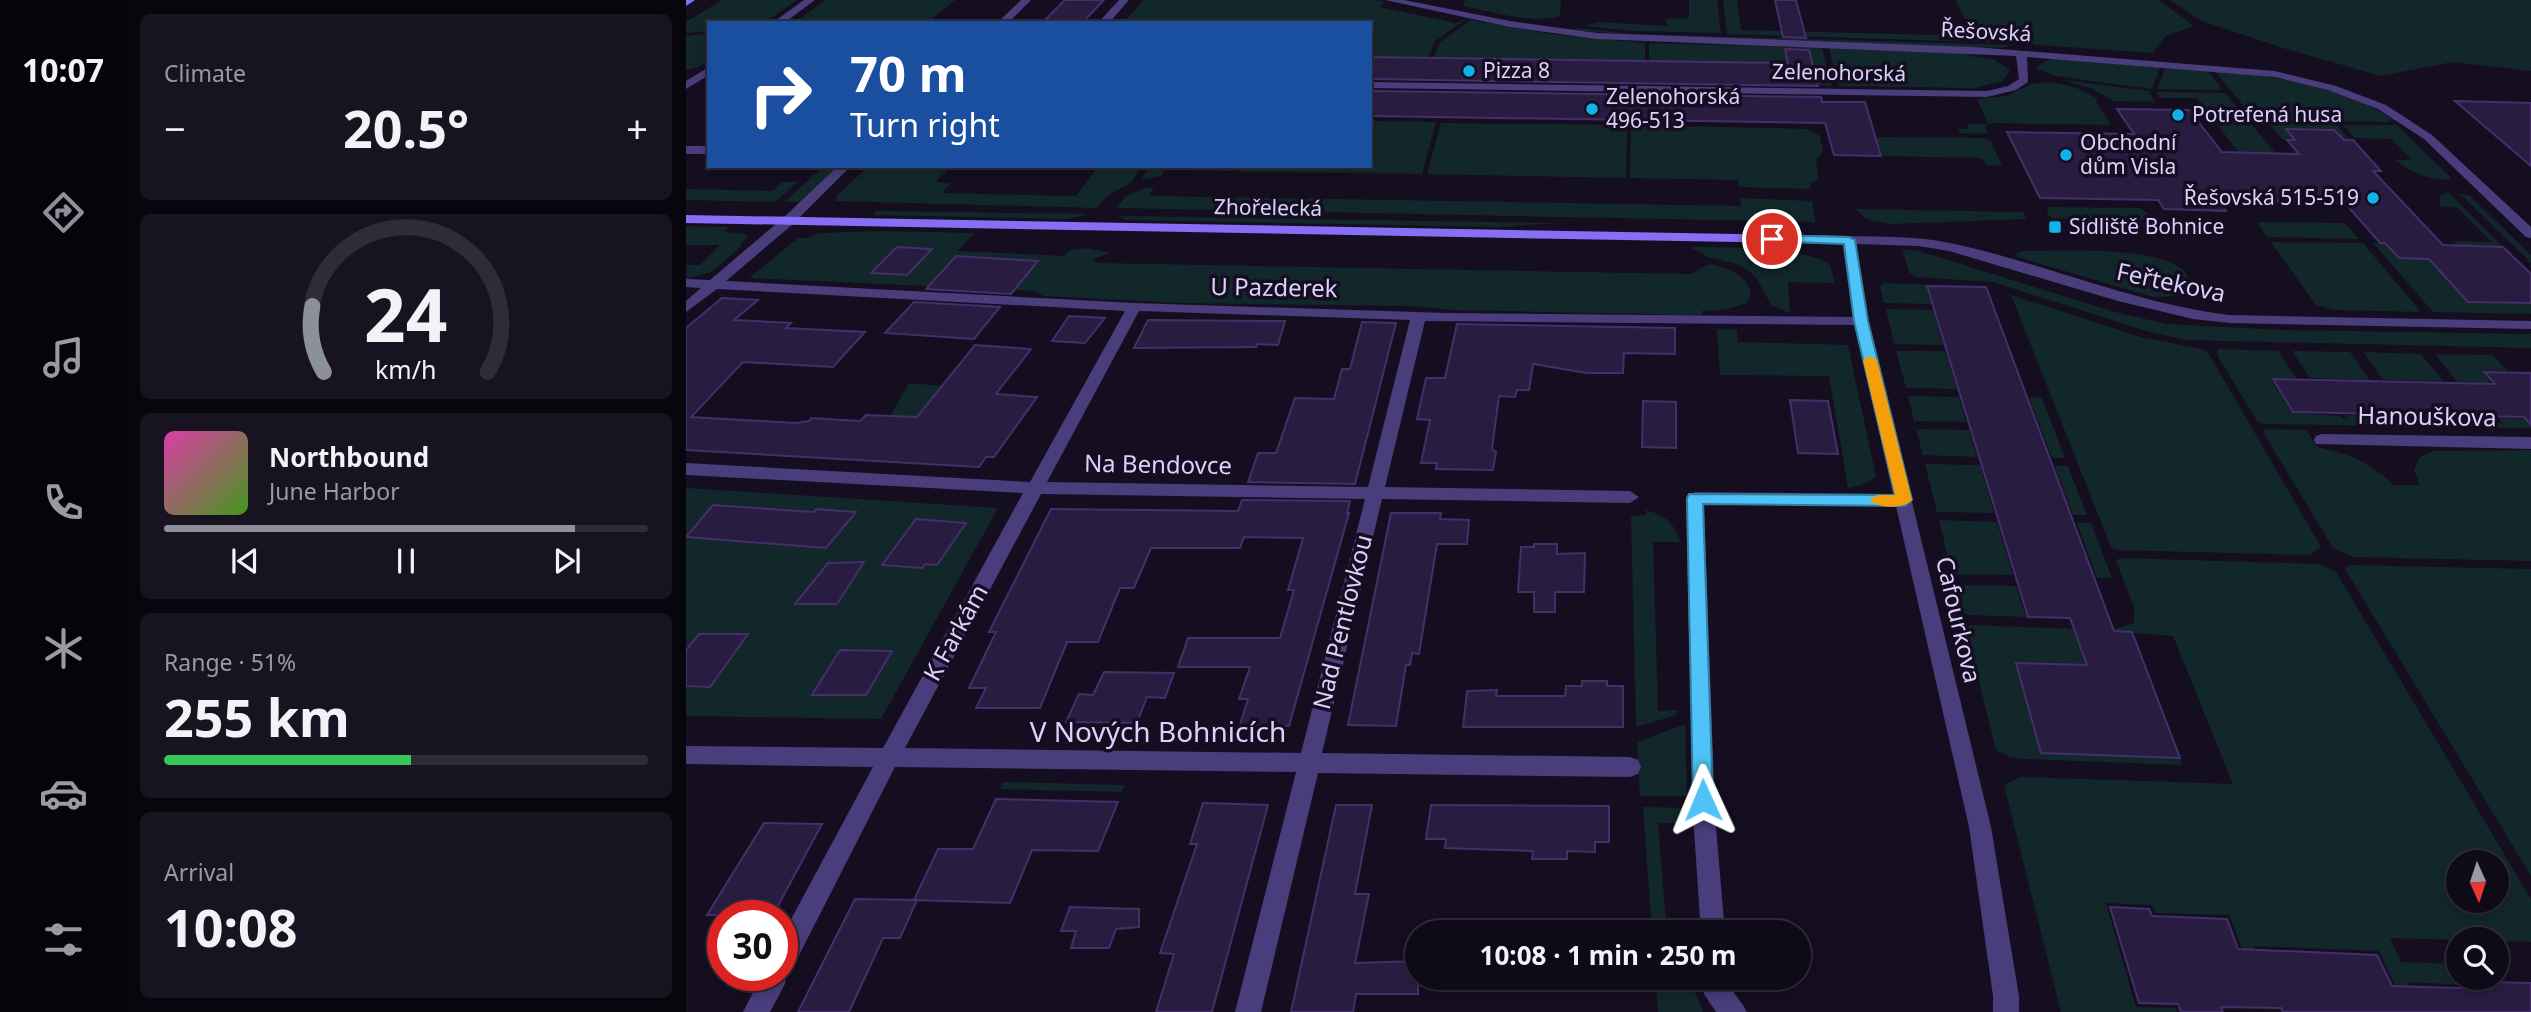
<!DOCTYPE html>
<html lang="en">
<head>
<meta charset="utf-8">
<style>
  :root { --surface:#0f0a18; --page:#181321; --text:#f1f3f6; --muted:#9b9aa2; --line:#2f2b37; --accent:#8c9099 }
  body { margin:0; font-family:"Noto Sans",sans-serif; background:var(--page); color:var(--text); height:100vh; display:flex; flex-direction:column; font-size:26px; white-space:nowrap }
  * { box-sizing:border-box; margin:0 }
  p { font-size:23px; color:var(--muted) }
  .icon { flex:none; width:38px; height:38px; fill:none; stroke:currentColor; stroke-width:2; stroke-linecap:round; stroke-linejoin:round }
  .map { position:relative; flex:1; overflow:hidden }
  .sheet { display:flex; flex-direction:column; gap:14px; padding:14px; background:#08060d; width:560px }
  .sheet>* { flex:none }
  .top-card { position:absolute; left:21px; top:21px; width:665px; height:147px; border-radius:0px; box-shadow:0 4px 10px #0003,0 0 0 2px var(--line); background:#1a4fa0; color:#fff; overflow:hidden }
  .needle { width:46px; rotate:177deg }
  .controls { position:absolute; left:1760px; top:850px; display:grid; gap:14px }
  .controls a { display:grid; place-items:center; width:63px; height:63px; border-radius:50%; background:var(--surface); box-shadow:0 4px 10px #0003,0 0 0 2px var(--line); font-size:35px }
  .speed { position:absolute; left:21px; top:900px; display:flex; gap:14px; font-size:35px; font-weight:700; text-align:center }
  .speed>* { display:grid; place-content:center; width:91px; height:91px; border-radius:50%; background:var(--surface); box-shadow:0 4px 10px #0003,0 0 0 2px var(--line); line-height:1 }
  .speed .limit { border:10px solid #d22; background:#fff; color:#111 }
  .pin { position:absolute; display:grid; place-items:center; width:60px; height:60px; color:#fff; margin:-30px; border:4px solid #fff; border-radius:50%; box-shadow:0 2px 7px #0007 }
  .me { position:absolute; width:77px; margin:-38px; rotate:359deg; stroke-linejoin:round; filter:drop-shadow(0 0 5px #0008) }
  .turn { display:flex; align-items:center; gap:24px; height:147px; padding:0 28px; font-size:32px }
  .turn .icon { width:91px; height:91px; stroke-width:2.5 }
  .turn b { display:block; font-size:49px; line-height:60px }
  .big { font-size:52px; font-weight:700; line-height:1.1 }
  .sheet .tile { flex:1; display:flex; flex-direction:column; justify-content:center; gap:10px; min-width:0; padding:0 24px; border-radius:10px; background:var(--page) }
  .sheet .dial { align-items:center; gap:0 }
  .dial svg { height:182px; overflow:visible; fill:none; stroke:var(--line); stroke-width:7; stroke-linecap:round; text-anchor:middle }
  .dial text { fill:var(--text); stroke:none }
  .song { display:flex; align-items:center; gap:21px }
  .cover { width:84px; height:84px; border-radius:10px; background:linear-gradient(135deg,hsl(320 70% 55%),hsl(100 70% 35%)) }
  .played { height:7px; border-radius:4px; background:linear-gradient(90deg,var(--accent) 85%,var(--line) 85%) }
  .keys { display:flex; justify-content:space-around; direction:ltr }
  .heat { display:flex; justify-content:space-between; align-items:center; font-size:38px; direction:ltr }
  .charge { height:10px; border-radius:5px; background:linear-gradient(90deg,#34c759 51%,var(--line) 0) }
  .trip { position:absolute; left:719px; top:920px; width:406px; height:70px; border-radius:35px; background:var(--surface); box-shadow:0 4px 10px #0003,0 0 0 2px var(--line); font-weight:700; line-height:70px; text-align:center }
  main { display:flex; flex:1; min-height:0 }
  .dock { display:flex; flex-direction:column; width:126px; justify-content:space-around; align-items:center; background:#06040a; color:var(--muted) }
  .dock .icon { width:49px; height:49px }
  .dock .active { color:var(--accent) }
  .dock b { font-size:32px; color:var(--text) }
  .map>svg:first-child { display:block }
  .green { fill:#122729; fill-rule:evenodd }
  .building { fill:#281c40; stroke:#442f6a; stroke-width:2 }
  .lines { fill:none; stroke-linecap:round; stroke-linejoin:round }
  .street { fill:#493d7c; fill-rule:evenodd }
  .secondary { fill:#866ef5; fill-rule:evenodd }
  .route { fill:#4fc3f7; stroke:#337fa1; stroke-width:2 }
  .slow { fill:#f59e0b }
  .poi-dot { fill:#10b2e9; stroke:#140e20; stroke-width:2.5 }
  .labels { text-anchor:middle; stroke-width:7; stroke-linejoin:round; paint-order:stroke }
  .far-street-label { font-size:21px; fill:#dcd0fc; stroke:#140e20 }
  .far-poi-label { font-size:21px; fill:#dcd0fc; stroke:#140e20; text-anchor:start }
  .street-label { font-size:24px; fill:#dcd0fc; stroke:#140e20 }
  .near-street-label { font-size:28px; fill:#dcd0fc; stroke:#140e20 }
</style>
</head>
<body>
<main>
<nav class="dock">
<b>10:07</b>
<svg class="icon active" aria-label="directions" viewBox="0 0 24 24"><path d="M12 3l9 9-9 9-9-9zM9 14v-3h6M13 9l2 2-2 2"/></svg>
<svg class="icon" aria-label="music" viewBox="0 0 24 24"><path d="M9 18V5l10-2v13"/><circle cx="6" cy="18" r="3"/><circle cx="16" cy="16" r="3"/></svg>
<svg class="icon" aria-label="phone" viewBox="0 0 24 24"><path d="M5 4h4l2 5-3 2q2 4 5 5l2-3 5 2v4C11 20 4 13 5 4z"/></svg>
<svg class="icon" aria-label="climate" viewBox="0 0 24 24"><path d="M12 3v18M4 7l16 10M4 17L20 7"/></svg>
<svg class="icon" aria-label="car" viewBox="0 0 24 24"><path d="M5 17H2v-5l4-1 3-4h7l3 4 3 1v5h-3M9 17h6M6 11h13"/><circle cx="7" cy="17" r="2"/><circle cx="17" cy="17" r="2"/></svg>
<svg class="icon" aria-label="filters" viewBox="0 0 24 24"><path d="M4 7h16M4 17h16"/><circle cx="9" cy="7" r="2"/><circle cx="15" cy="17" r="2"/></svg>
</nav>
<section class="sheet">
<div class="tile"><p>Climate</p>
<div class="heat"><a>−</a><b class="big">20.5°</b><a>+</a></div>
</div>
<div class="tile dial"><svg viewBox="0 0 100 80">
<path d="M14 69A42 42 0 1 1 86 69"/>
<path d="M14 69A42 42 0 0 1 9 40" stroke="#8c9099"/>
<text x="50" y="56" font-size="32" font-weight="700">24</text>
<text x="50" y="72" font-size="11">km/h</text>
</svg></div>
<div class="tile">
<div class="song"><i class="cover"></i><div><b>Northbound</b><p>June Harbor</p></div></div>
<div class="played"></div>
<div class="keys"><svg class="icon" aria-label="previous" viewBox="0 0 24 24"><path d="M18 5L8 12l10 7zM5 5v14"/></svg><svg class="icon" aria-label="pause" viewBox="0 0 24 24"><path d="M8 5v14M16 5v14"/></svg><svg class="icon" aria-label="next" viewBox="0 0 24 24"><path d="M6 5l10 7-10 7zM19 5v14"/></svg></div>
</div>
<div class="tile"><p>Range · 51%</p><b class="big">255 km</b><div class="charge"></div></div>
<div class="tile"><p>Arrival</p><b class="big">10:08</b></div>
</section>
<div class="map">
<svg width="1845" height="1012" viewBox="0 0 1845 1012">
  <rect width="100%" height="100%" fill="#140e20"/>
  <!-- green -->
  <path class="green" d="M36,0H111L78,23H23V31L0,33V22Z
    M140,0H269L246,19L238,21L113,19Z
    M458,0H688L699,2L693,7L770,23L780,19L749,41L733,79L736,57H684V23H437Z
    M779,0H875L874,16C843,24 808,12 777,6Z
    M1003,0H1031L1035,33L950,31L898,26L913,22L981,26L980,19L1003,18Z
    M1037,0H1051L1055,30L1287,36L1284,29C1300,30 1315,32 1326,43L1041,34Z
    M1270,0H1473L1508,26L1480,36L1466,53L1340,44L1316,31L1282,26Z
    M1484,0H1845V71L1767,62L1695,76L1597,48L1515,21Z
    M785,20L864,34L959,43V63L929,77L930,60L769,58L764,75L738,80L754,42Z
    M890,28L947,34L1326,45L1314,48L975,37L887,30Z
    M23,33V60L13,67L0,70V36Z
    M963,43L1136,48L1146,86L1123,85L1126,63L963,61Z
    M1143,48L1282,53L1283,56L1307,59L1323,69V73L1315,82L1287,88L1153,86Z
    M1376,58L1475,65L1466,89L1370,76L1349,68L1362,60Z
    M1480,66L1520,69L1537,90L1471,89Z
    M1527,69C1590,77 1653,85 1708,120H1704L1705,122L1569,120Z
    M1377,80L1463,91L1469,102L1427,101L1407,89Z
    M1361,82C1380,84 1397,88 1412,100L1410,102L1425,125L1306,123L1299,126L1302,133L1298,134L1274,133L1272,129H1283L1281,124H1302L1291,99L1320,96L1346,84Z
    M1471,92L1539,93L1631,202H1613L1573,153H1553L1511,98H1473Z
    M684,121L750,122L736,174L554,172L557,166H684Z
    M755,123L941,125L940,178L741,174Z
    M1582,123L1650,124L1664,140H1658L1648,130L1601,129L1609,140L1596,139Z
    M945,125L1122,129L1134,136L1137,152L1130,160L1132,179L1124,184V189L1053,187L1052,180L944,178Z
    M1657,125H1711L1766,179C1746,182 1724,172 1709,160H1726L1705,139L1669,138Z
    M1189,137L1300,138L1305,141L1316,166L1300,165L1296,158L1195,156Z
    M138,166H151L150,169L114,202H98Z
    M182,166H265L250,182L265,183L256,193L390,196L412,166H456L446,182L421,196L411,208L149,201L151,196Z
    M464,166H552L549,171L479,170L475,176L455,180Z
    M97,182H112L89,202L0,200V189L87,191Z
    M460,188H468L463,196L1055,206L1054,198L1126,201L1129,222L430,208L440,196Z
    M1762,192L1817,247L1779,246L1782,302L1845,303V314L1747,312L1687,243H1699L1713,258L1769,259L1772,246L1767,241L1806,242L1772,208L1754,206V196Z
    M1773,193L1784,196L1845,255V263Z
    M1361,207L1455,208L1465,217L1463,220L1367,218L1362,215Z
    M1170,209L1337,212L1340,219L1206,224L1180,219Z
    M190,211L403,214L382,219L187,215Z
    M432,216L874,223L811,227L440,220Z
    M1571,222L1659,223L1673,239L1581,237Z
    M0,226L43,227L38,232L60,234L62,237L54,244L56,246L25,272L0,279V265H14L34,245H0Z
    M194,231L288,233L272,251L378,256L383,251L400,248L424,253L407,259L411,263L1005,274L1022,264C1040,267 1061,274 1065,294L1061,303L1038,310L1016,311L1015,315L767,310L728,306L495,303L358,296L346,291L63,278L112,238H121L133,233Z
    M1585,242L1677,243L1735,312L1649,310L1630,305Z
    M1004,247C1033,247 1125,247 1144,265L1149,283L1102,282L1104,313L1085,305L1071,279L1063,271L1051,264L1022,257Z
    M1216,249L1236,252L1429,312L1481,324L1596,330L1845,334V348L1499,340L1460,331L1307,282L1229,277L1223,272Z
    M1337,251C1365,252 1516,241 1503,290L1492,296L1467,297L1332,257L1330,254Z
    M1198,283L1302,287L1240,286L1245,304L1198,303L1194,287Z
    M1325,295L1458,338L1516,349L1523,354L1635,547L1623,555L1429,550L1425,547Z
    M1200,309L1247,310L1257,345L1208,344Z
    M1031,329L1051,330L1052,342L1162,345L1190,477L1178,484L1162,488L1143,376L1034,375Z
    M1532,349L1592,351L1610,378H1584L1606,413L1654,416L1657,419H1662L1659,415L1709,416L1738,421L1737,418H1786L1816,423L1813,418L1840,419L1845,406V428L1576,424L1571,421L1531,355Z
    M1210,351H1259L1271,389L1220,388Z
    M1606,351L1664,352L1684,380L1624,378Z
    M1677,352L1735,354L1757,381L1697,380Z
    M1749,354L1807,355L1821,371L1795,370L1805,383L1771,382Z
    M223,383L257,386L232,417L204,416Z
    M1222,396L1273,397L1280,422L1228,421Z
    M1343,397L1356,398L1379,458H1366Z
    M1230,429L1283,430L1291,457L1237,455Z
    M1580,429L1620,430L1631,447C1663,453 1685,463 1708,485H1734L1728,470L1733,458L1747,451L1845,450V561L1668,557L1647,548L1577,432Z
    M1239,464L1294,465L1308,513L1251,512Z
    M1369,466H1382L1401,515H1387Z
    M0,488L312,508L195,719L0,716Z
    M960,510C980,516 988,523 995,542H967L972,711L993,710L987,716L950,727L945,516L960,515Z
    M1253,520L1311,522L1327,575L1266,574Z
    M1391,523H1405L1426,578H1411Z
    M1434,558L1634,564L1650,572L1845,899V942L1704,938L1715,962L1773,964V978H1795L1800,986L1721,982L1723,991L1711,990L1693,951L1568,946L1570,953H1558L1543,915L1469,913L1466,905L1420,903L1450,1007L1490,1008L1491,1012H1375L1318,785L1335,777L1547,784L1487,636L1423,631L1448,623V607L1430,561ZM1773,863H1811V901H1773Z
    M1663,565L1845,569V876L1659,569Z
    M1269,585L1330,586L1340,617L1282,615L1275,611Z
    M1285,625L1388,629L1401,665L1330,663L1355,753L1494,758L1496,765L1339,759L1324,757L1310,750L1280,629Z
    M999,724L1001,796H954L951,742Z
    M317,782L439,785L436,792L313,789Z
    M957,807L1003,808L1002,823H972L981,933H966Z
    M969,978L1004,979L1017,1012H972Z"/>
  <!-- building -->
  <path class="building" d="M379,0H418L396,23H356Z
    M1089,0H1110L1120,38L1097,37Z
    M1099,49L1123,50L1132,86L684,79V57L1102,63Z
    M684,91L1135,97L1136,102H1179L1195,156L1148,155L1139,123L684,116Z
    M1769,101L1845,103V166L1824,148Z
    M1431,109L1503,110L1536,152L1613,154L1601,140H1609L1600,129L1648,130L1658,140H1667L1695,171H1687L1757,245L1817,247L1845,274V303L1782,302L1743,259L1713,258L1699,243H1694L1659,203L1533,200L1540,211L1478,209L1472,200L1354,198L1321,132L1448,134Z
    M211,247L246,249L221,275L185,273Z
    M270,256L300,258L352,261L325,294L240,289Z
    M1241,286L1300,287L1428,631L1446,632L1494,758L1355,753L1330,663L1401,665L1384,618L1342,617Z
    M36,298L72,300L48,320L105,323L100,328L179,332L147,367L57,362L5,417L110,423L123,421L125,418L174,421L180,415L231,417L289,345L345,349L310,394L351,397L308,457H300L293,467L0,450V328Z
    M228,302L314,307L288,339L199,333Z
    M383,316L419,318L399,343L366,341Z
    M462,320L578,321H599L592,345L571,344L570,347L448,348Z
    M676,322L710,323L669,484L562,482L572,453H590L609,398L648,399L656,369H664Z
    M771,324L989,328V354L938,353L937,373H901L847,364L843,390H831L829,397L813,396L806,449L810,452L807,470L750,469L751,463H735L744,420L731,419L740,378H759Z
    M1798,372L1845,373V425L1838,417L1607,412L1587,379L1809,384Z
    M1104,400L1142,401L1152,454L1112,453Z
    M957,401L990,402V448L956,447Z
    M556,500L664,501L661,513H663L603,726L554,725L562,699H553L564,667H492L502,638H594L608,590H602L617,538L558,537L554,548H465L448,588H434L412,642H381L354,708H290L300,688H283L310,632H303L365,509L552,511Z
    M27,505L112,511L128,512L130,509L170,512L140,548L0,537Z
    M705,513H755L754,519L783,520L781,544H751L733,654L726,653L724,665H720L710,726L662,725Z
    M230,519L280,523L251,565L239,564L236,568L196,565Z
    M848,544H871V554L899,553L898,592H869V612H848V592H832L835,547H848Z
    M178,562L151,604H109L142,563Z
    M13,634H62L24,687L0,686V650Z
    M154,650L206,651L180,695H126Z
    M418,672L488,673L479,698L461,697L451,723L380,722L393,694L407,695Z
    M896,681H921V686H937V727H777L781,691L811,690L810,696H879L880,686H896Z
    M310,799L432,802L412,851L346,850L324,903L228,900L252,849H287Z
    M517,803L582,805L526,1012H470L488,954L474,953L511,844H504Z
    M650,805H686L669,894H683L669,963L732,961V994H670L667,1012H605Z
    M745,805L923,806V842H909V852L881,851V859H846L847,851L759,848L760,839H740Z
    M78,823L136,824L87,915H21Z
    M169,899L231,900L214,938H197L163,1012H112Z
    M384,907L453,909V927L430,929L423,948H385L390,931H375Z
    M1424,907L1463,909L1466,916L1541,919L1552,949L1691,955L1706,986L1805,989L1801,982L1845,983V1012H1597L1595,1008L1535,1007L1537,1012H1495L1492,1004L1453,1003Z"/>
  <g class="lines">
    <!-- street -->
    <path class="street" d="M118,0H129L98,23H86Z
      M335,0H345L322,23H311Z
      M433,0H443L423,23H412Z
      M699,0H718L824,21L911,33L1288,47L1589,71L1650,86L1700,105L1746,135L1845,227V238L1840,237L1738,139L1692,109L1642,90L1589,77L1341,57L1342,82L1330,90L1301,97L684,88V82L1301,91L1322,86L1333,79L1330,56L911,39L824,27Z
      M23,67V75L0,89V81Z
      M0,146H23V154H0Z
      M152,166H165L107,224L40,281L448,303L761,313L1167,317L1156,240L1163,236C1197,237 1231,236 1264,243C1359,263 1446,303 1543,315L1845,321V329L1543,323L1507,319L1432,301L1263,251L1232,246L1170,244L1182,321L1305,827L1333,996V1012H1307V996L1283,827L1210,506L1018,504L1029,815L1039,933H1015L1007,815L1000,498L1009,492L1207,494L1169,325L739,321L699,487L944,491L953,497L944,503L696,499L636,753L944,757L952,760L955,767L952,774L944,777L632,773L575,1012H549L610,772L209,767L105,971L101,972L99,984L84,1012H57L76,975H96V936L187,767L0,764V746L197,748L337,493L0,475V463L344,482L439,311L31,289L0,312V301L15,288L0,287V279L24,280L97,218ZM453,311L724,320L682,487L361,482ZM355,494L679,499L615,753L219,748Z
      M1636,434L1845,437V449L1630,444L1628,440L1630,436Z
      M1017,978H1043C1044,993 1055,999 1061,1012H1030L1018,994Z"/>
    <!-- secondary -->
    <path class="secondary" d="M0,0H9L0,6Z
      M0,215L1163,236L1170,240L1163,244L0,223Z"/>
  </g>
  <!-- route -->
  <path class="route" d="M1086,235L1163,237L1169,240L1182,321L1226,500L1219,506L1017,504L1027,800L1024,807L1017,810L1010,807L1007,800L1001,498L1003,494L1209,495L1168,321L1158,244L1081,241L1080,239Z"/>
  <!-- slow -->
  <path class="slow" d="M1184,356L1191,360L1226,500C1219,509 1191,509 1184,500L1191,495H1209L1177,360Z"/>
  <!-- markers -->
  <g class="poi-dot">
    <circle cx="783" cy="71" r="7"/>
    <circle cx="906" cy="109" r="7"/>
    <circle cx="1492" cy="115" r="7"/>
    <circle cx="1380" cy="155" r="7"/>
    <circle cx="1687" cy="198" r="7"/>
    <rect x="1362" y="220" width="14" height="14" rx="3.5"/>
  </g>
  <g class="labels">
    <!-- far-street labels -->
    <g class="far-street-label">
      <text transform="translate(1300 32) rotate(3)" y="7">Řešovská</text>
      <text transform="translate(1153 73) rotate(1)" y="7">Zelenohorská</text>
      <text transform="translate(582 208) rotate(1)" y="7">Zhořelecká</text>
    </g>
    <!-- far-poi labels -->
    <g class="far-poi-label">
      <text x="797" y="78">Pizza 8</text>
      <text x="920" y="104">Zelenohorská<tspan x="920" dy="24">496-513</tspan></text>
      <text x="1506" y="122">Potrefená husa</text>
      <text x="1394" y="150">Obchodní<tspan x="1394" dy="24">dům Visla</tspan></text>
      <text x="1673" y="205" text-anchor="end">Řešovská 515-519</text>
      <text x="1383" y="234">Sídliště Bohnice</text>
    </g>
    <!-- street labels -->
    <g class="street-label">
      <text transform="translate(1485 283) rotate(12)" y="8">Feřtekova</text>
      <text transform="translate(588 288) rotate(1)" y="8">U Pazderek</text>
      <text transform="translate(1741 417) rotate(1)" y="8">Hanouškova</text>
      <text transform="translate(472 465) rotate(1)" y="8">Na Bendovce</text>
      <text transform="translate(1272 620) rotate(77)" y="8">Cafourkova</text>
      <text transform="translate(657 622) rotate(-76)" y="8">Nad Pentlovkou</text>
      <text transform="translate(270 633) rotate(-61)" y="8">K Farkám</text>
    </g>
    <!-- near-street labels -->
    <g class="near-street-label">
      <text x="472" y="742">V Nových Bohnicích</text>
    </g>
  </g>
</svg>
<div class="controls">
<a><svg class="needle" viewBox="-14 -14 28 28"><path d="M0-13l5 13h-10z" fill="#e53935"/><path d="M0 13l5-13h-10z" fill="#9b9aa2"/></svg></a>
<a><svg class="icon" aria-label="search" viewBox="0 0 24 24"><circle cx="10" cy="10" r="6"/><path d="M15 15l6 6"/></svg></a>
</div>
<div class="speed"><div class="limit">30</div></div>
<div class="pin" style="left:1086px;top:239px;background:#d93025"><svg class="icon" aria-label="arrive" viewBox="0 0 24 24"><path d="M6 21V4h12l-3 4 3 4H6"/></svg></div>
<svg class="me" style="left:1017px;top:800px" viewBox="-20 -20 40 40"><path d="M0-17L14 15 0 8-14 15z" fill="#4fc3f7" stroke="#fff" stroke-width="4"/></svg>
<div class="trip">10:08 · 1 min · 250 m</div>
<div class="top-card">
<div class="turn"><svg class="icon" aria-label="right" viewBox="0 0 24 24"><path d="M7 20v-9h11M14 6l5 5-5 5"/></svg><div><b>70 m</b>Turn right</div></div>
</div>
</div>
</main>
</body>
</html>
